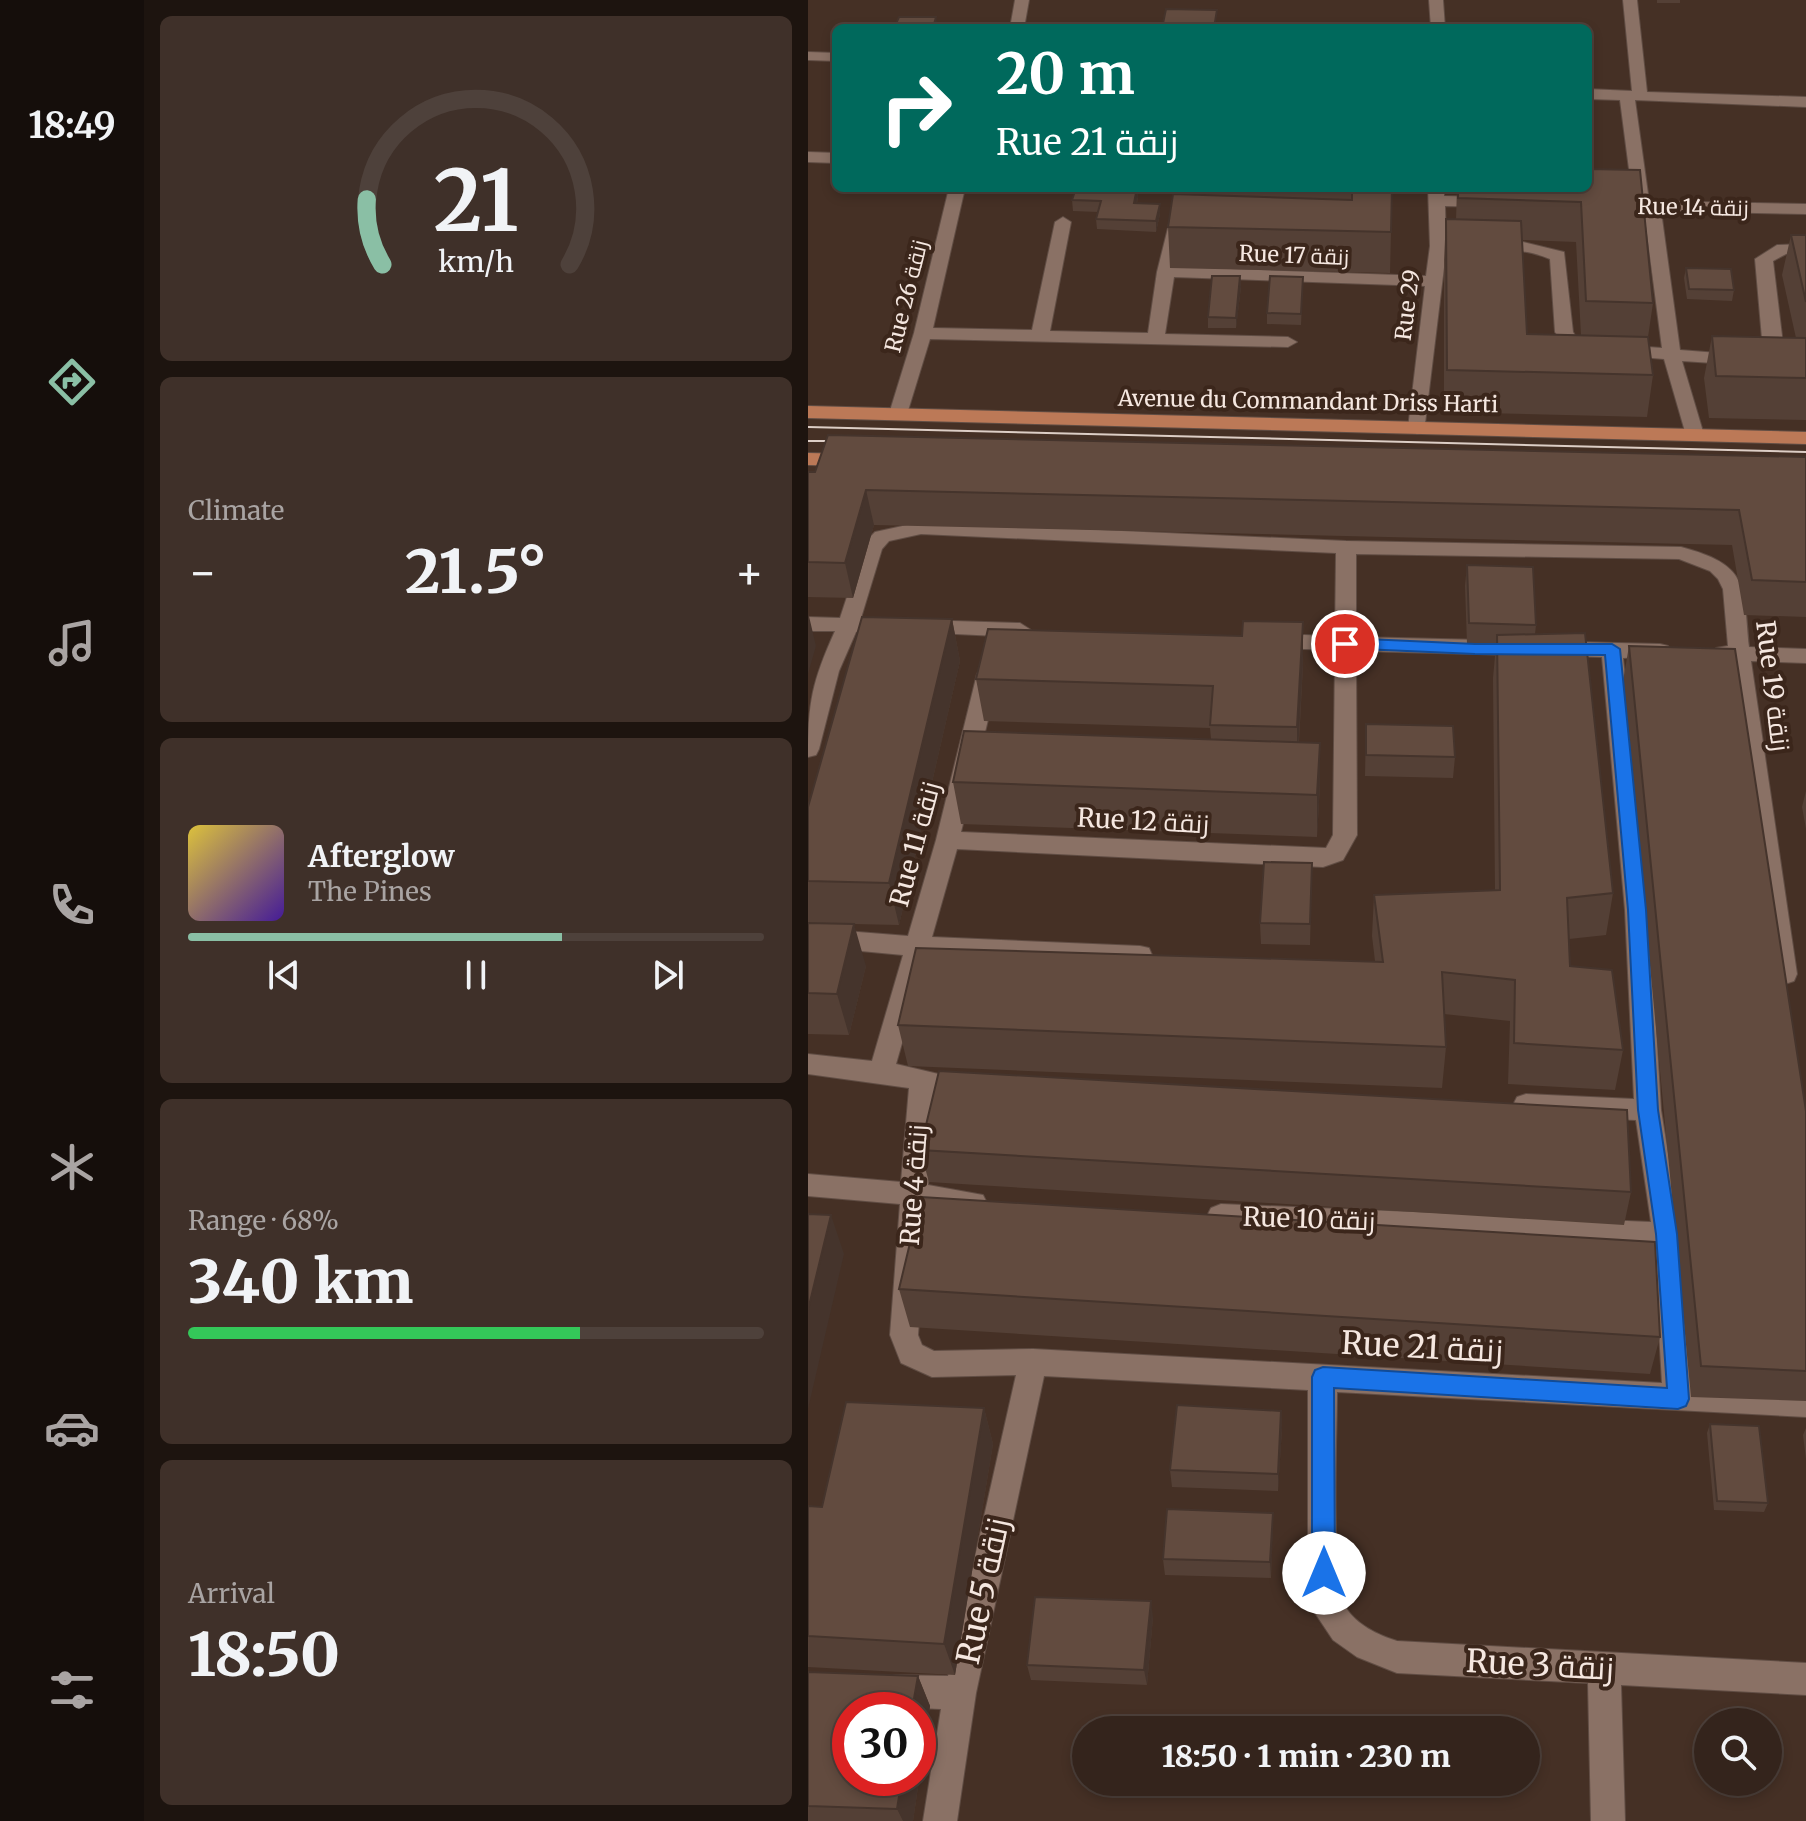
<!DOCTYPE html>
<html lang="en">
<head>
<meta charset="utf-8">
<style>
  :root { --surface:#34241c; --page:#3f3029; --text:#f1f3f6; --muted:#a9a4a3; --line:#4e413b; --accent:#8abfa5 }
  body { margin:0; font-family:Merriweather,Cairo,serif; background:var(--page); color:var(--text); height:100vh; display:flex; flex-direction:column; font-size:30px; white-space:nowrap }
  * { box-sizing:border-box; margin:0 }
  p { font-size:26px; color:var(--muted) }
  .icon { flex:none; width:44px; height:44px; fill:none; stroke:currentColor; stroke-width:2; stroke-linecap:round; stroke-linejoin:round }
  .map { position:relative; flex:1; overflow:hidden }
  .details { display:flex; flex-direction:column; gap:16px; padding:16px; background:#1d140f; width:664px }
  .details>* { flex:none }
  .hud { position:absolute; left:24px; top:24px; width:760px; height:168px; border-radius:12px; box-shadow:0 4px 12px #0003,0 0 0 2px var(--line); background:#00695c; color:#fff; overflow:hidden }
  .fabs { position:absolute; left:886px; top:1708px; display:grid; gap:16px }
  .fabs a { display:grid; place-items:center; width:88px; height:88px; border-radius:50%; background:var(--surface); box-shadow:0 4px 12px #0003,0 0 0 2px var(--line); font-size:40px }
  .speed { position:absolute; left:24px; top:1692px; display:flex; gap:16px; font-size:40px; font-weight:700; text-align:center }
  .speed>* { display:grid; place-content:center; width:104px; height:104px; border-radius:50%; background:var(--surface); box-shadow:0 4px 12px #0003,0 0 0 2px var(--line); line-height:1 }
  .speed .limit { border:12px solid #d22; background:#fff; color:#111 }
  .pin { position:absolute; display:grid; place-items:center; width:68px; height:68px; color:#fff; margin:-34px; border:4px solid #fff; border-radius:50%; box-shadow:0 2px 8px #0007 }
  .me { position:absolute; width:88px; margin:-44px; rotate:0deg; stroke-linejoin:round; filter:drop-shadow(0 0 6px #0008) }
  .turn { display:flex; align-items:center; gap:28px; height:168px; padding:0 32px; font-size:36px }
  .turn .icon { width:104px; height:104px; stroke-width:2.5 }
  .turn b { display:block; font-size:56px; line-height:68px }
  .big { font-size:60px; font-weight:800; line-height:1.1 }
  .details .tile { flex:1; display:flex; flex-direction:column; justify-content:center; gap:12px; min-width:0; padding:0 28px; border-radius:12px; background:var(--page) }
  .details .dial { align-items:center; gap:0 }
  .dial svg { height:208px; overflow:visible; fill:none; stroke:var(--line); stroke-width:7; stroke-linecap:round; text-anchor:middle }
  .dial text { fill:var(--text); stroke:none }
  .song { display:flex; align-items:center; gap:24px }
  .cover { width:96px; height:96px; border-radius:12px; background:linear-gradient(135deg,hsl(50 70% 55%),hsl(260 70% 35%)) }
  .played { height:8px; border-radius:4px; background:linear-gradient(90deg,var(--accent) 65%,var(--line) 65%) }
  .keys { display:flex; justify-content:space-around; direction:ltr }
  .heat { display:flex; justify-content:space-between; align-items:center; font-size:44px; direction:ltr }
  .charge { height:12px; border-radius:6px; background:linear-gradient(90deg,#34c759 68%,var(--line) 0) }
  .trip { position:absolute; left:264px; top:1716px; width:468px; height:80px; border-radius:40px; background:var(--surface); box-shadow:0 4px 12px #0003,0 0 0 2px var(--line); font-weight:800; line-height:80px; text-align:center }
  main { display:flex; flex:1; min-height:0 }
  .tabs { display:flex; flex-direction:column; width:144px; justify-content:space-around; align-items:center; background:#150e0b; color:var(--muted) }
  .tabs .icon { width:56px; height:56px }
  .tabs .selected { color:var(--accent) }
  .tabs b { font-size:36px; color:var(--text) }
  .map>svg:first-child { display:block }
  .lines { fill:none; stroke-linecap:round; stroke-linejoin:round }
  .minor-casing { stroke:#604d44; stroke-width:2 }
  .major-casing { stroke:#604d44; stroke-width:2 }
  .minor { fill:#8a7165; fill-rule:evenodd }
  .major { fill:#bc7957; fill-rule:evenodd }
  .tram { stroke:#ddcec6; stroke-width:2 }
  .wall { fill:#544036; fill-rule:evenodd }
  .shaded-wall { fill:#45342c }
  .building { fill:#624b3f; stroke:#45342c; stroke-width:2 }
  .route { fill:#1a73e8; stroke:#114b97; stroke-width:2 }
  .labels { text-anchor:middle; stroke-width:8; stroke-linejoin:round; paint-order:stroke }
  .far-street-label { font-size:22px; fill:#f5e7e0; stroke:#3b261b }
  .street-label { font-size:26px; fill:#f5e7e0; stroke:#3b261b }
  .near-street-label { font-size:32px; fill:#f5e7e0; stroke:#3b261b }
</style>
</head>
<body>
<main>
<nav class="tabs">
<b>18:49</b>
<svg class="icon selected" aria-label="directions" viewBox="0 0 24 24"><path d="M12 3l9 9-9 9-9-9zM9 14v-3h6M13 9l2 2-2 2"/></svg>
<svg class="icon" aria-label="music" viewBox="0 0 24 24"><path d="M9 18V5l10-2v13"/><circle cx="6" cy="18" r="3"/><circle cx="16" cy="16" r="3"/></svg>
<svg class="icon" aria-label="phone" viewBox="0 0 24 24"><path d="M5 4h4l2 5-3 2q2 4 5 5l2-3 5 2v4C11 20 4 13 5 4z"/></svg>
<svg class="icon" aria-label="climate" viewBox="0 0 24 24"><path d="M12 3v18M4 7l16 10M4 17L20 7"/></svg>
<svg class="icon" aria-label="car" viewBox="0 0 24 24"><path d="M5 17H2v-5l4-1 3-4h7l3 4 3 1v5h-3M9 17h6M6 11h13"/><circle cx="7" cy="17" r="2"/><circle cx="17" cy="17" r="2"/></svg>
<svg class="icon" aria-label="filters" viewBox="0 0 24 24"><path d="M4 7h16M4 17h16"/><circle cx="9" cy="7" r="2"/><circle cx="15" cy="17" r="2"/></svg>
</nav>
<section class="details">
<div class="tile dial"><svg viewBox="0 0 100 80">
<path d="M14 69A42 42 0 1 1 86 69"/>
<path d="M14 69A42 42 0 0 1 8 44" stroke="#8abfa5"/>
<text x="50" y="56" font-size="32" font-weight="700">21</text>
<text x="50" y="72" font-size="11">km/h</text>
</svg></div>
<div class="tile"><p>Climate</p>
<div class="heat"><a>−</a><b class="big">21.5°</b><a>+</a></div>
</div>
<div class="tile">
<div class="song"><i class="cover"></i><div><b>Afterglow</b><p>The Pines</p></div></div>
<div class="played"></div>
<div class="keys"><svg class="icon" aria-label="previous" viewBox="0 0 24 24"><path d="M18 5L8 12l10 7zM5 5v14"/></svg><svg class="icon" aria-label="pause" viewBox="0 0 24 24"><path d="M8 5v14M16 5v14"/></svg><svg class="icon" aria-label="next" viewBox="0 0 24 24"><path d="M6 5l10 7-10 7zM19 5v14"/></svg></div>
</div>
<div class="tile"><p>Range · 68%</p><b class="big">340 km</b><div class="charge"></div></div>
<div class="tile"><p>Arrival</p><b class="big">18:50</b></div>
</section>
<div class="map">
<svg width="998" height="1821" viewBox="0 0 998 1821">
  <rect width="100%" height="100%" fill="#453025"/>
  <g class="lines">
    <!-- minor casing -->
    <g class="minor-casing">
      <path id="minor" d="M207,0H221L216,28H202Z
        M621,0H635L637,28H623Z
        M815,0H829L839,92L998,97V107L827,100L841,201L998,204V214L853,211L872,350L936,355L955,350L947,259L969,245L998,244V254H978L965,261L975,344L969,357L936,365L874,361L896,435L894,439L887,441L878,435L856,359L760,351L747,332L742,259C709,245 673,250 638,251L616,432L609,434L600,428L617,286L366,277L357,334L480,337L489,342L480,347L122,339L99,414L90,420L81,414L106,333L141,188H157L125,328L224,330L247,222L255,217L263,222L242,331L340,333L349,272L370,188H386L368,267L618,276L622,246L620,188H636V196L680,197L688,202L680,207L637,206L638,241L707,240L756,252L765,332L771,342L854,348L836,211L804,210L796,205L804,200H825L812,100L780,99V89L824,91Z
        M0,52L28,53V61L0,60Z
        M0,152L28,153V163L0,162Z
        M113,522L538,541L873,547C941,565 935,584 941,647L998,649V663L943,661L989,974L986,981L977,984L968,981L965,974L921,660L908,658L905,653L908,648L920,646L915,589L910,579L902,571L871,559L548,554V637L852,644L860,646L863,651L860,656L815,658L841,910L853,1110L873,1234L884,1384L998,1391V1417L529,1392C529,1431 522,1581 538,1608C549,1625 570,1635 589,1641L998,1663V1695L813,1685L817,1821H783L780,1683L589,1673L549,1657L525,1640L507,1613L500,1571V1390L236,1376L168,1693L149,1821H115L133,1709L86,1707L75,1702L70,1691L75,1680L86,1675L140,1676L208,1375L124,1377L93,1363L82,1335L92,1204L0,1196V1174L93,1182L101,1088L0,1074V1054L64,1061L95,955L0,946V928L100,936L128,840L169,674L172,669H188L191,674L153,832L518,848L525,835L527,650L465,648L458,646L454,641L458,636L465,634L527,636L528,553L113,534L81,541L74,549L53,618L62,625L59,630L48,632L31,671L11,749L8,755L0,757C0,702 4,682 27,631H0V617L32,618L57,542L67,532ZM548,651L794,657L817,910L826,1099L718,1094L709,1097L705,1105L709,1113L718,1116L828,1120L843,1222L413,1204L403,1208L399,1216L403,1224L413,1228L846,1245L854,1383L225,1349L126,1351L114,1345L110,1335L119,1208L165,1215L175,1211L179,1203L175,1195L120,1185L126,1093L139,1090L143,1083L139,1076L88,1064L119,956L332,964L341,962L344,955L341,948L332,946L124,937L149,849L515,867L535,860L549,835Z
        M113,620L212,623L223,630L212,637L106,632L103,627L106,622Z"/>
    </g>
    <!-- major casing -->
    <g class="major-casing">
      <path id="major" d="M0,406L998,432V444L0,418Z
        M0,453L42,454L52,460L42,466L0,465Z"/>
    </g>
    <!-- minor -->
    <use href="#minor" class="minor"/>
    <!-- major -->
    <use href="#major" class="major"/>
    <!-- tram -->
    <path class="tram" d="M0,427L998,452
      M0,441H40"/>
  </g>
  <!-- wall -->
  <path class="wall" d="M849,0H872V3H849Z
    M329,188L330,197L329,203L352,214L348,232L289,229L288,219L290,212L265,211L264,200Z
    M385,188H584L582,273L362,268L360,227L386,195Z
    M649,188H780L845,303L840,337L845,375L839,417L636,412V260L638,219L648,220ZM714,240L768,242L773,335L719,334Z
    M983,235H998V420L901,418L896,378L904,336L988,338L974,275Z
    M878,268L926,290L924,301L879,299L876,278Z
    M432,276L433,287L428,328H400V317Z
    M495,277L493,325L459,324V313Z
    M998,457V617L936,615L924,545L66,525L45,598L0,597V472Z
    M659,565L728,625L727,634L805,893L798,935L761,939L762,966L815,1050L807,1090L700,1084L702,1021L636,1014L638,1047L634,1088L100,1066L90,1025L567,961L564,936L566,895L687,890L685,678L688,645L659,644L657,586Z
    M144,619L152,661L91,925L0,923V807Z
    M821,646L998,1111V1401L883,1397L815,681Z
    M495,665L491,742L512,743V785L509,837L153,824L145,782L403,739L402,728L176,721L168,679Z
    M558,724L647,757L645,778L557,776Z
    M998,791V829L994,807Z
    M504,863L502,945L453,944L452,923Z
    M0,923L58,966L41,1035L0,1034Z
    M112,1150L823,1192L816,1225L121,1182Z
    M91,1289L852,1337L842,1374L102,1327Z
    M176,1408L185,1444L147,1675L0,1667V1506L14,1507Z
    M473,1411L474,1428L470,1491L364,1487L362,1470Z
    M902,1424L960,1503L956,1512L906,1510L899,1433Z
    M998,1428V1459L995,1435Z
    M465,1513L463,1578L357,1575L355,1559Z
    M345,1617L339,1685L223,1680L219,1665Z
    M0,1672L110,1676L122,1706L105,1821H0Z"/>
  <!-- shaded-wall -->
  <path class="shaded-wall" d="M128,17L130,28H125Z
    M329,188L330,197L326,213V203Z
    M352,204V214L348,232V221Z
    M432,276L433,287L428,328V318Z
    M58,490L66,525L45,598L37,563Z
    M0,612L8,646L0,674Z
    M144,619L152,661L91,925L81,883Z
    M495,622V665L489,770V727Z
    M512,743V785L509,837V795Z
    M46,924L58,966L41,1035L29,994Z
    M23,1215L36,1254L0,1409V1310Z
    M176,1408L185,1444L147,1675L136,1644Z
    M473,1411L474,1428L470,1491V1474Z
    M465,1513V1529L463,1578L462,1562Z
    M343,1601L345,1617L339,1685L336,1670Z
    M110,1676L122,1706L105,1821H95L89,1809L94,1778H110V1710H104Z"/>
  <!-- building -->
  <path class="building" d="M358,9L409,10L406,28H354Z
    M91,17H128L125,28H86Z
    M780,169L832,170L845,303L778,301L773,202L650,198V188H780Z
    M268,188H329L326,203L352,204L348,221L288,219L293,201L264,200Z
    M544,188H584L583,232L360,227L365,194L544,200Z
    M638,219L713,221L719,334L840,337L845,375L639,370Z
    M983,235H998V302Z
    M878,268L923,269L926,290L881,289Z
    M404,276H432L428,318L400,317Z
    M462,276L495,277L493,314L459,313Z
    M904,336L998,338V378L908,376Z
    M20,435L998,457V582L944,580L931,510L58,490L37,563L0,562V472H7Z
    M659,565L725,567L728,625L661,623Z
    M54,617L144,619L81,883L0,881V807Z
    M435,621L495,622L489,727L402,725L405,686L168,679L180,629L434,636Z
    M777,633L805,893L759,898L762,966L804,970L815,1050L706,1043L707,980L634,972L638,1047L90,1025L108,948L575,962L566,895L692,890L689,635Z
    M821,646L927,649L998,1111V1371L893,1366Z
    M558,724L645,726L647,757L558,755Z
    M156,731L512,743L509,795L145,782Z
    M456,862L504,863L502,924L452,923Z
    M0,923L46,924L29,994L0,993Z
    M131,1071L819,1110L823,1192L112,1150Z
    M113,1197L847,1242L852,1337L91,1289Z
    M0,1214L23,1215L0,1310Z
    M38,1402L176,1408L136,1644L0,1636V1506L14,1507Z
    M369,1405L473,1411L470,1474L362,1470Z
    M902,1424L951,1426L960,1503L909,1501Z
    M359,1509L465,1513L462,1562L355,1559Z
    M227,1597L343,1601L336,1670L219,1665Z
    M0,1672L110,1676L104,1710H42V1778H94L89,1809L0,1806Z"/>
  <!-- route -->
  <path class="route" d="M537,638L667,644H804L812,649L838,910L850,1110L869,1234L881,1399L878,1406L870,1409L526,1388L527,1573L524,1581L516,1584L507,1581L504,1573V1377L507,1370L515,1367L859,1388L848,1234L830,1110L820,910L797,655L667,654L531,648V640Z"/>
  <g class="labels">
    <!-- far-street labels -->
    <g class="far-street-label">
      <text transform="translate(885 207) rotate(1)" y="8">Rue 14 زنقة</text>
      <text transform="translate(486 255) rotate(2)" y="8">Rue 17 زنقة</text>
      <text transform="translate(98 296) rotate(-76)" y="8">Rue 26 زنقة</text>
      <text transform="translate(599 305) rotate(-83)" y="8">Rue 29</text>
      <text transform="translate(500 401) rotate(1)" y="8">Avenue du Commandant Driss Harti</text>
    </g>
    <!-- street labels -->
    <g class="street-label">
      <text transform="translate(965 686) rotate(83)" y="9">Rue 19 زنقة</text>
      <text transform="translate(335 821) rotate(3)" y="9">Rue 12 زنقة</text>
      <text transform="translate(107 844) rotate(-75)" y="9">Rue 11 زنقة</text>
      <text transform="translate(106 1185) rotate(-86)" y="9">Rue 4 زنقة</text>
      <text transform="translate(501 1219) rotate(2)" y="9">Rue 10 زنقة</text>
    </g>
    <!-- near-street labels -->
    <g class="near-street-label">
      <text transform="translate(614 1347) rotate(3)" y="11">Rue 21 زنقة</text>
      <text transform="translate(175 1591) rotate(-78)" y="11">Rue 5 زنقة</text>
      <text transform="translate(732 1665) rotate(3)" y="11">Rue 3 زنقة</text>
    </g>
  </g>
</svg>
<div class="fabs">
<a><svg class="icon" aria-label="search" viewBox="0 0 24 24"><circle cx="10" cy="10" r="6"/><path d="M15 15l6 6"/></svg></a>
</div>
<div class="speed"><div class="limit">30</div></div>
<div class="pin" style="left:537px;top:644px;background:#d93025"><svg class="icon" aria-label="arrive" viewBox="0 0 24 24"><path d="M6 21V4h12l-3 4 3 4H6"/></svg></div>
<svg class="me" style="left:516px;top:1573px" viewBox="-20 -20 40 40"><circle r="19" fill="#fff"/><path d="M0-13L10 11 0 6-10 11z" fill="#1a73e8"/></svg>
<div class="trip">18:50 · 1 min · 230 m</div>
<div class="hud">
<div class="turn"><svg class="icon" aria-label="right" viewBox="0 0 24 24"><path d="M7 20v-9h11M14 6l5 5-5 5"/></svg><div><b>20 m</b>Rue 21 زنقة</div></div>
</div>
</div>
</main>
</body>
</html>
